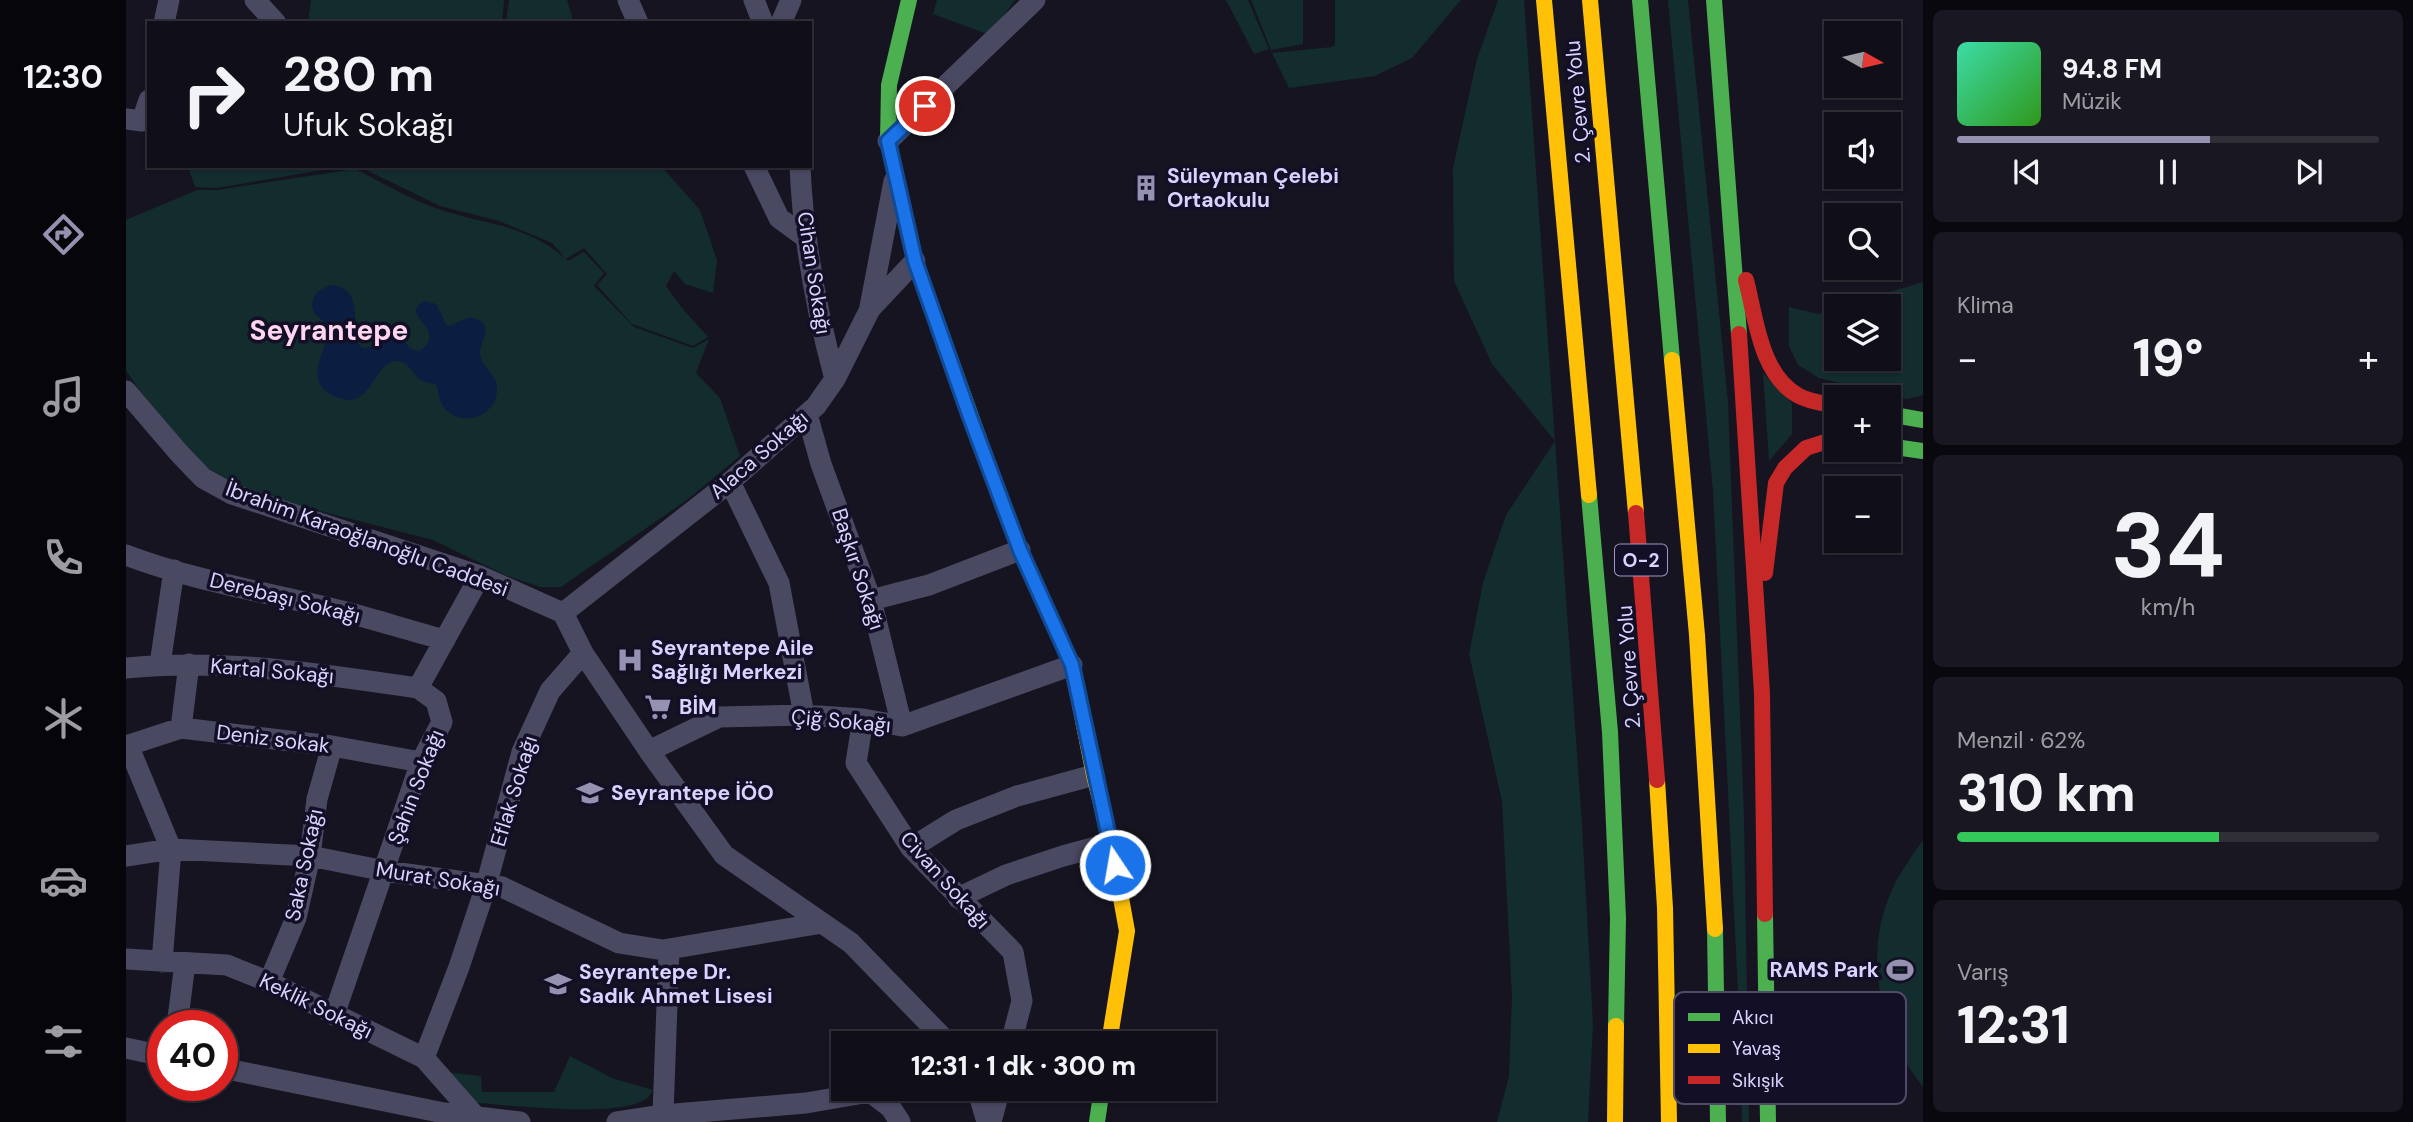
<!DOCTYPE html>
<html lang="tr">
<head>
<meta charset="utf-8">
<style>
  :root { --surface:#100f19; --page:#191822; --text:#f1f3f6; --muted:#9c9ca2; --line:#302f38; --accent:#9591b1 }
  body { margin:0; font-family:"DM Sans",sans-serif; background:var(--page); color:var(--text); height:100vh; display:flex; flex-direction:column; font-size:26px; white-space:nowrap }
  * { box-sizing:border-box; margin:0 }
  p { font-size:23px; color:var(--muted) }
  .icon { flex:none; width:38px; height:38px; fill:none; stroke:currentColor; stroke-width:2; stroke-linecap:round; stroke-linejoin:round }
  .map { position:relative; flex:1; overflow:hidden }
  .drawer { display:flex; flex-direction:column; gap:10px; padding:10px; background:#09080e; width:490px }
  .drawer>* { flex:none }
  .hud { position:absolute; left:21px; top:21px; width:665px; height:147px; border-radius:0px; box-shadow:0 2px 5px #0004,0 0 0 2px var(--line); background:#100f19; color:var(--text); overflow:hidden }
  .needle { width:46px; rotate:98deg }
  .tools { position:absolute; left:1698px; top:21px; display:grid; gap:14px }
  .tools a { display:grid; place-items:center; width:77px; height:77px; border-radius:0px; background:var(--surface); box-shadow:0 2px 5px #0004,0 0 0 2px var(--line); font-size:35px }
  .speed { position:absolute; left:21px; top:1010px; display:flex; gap:14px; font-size:35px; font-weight:700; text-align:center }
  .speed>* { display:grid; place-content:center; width:91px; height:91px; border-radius:50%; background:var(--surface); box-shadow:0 2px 5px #0004,0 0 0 2px var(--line); line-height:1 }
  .speed .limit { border:10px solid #d22; background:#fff; color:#111 }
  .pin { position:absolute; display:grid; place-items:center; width:60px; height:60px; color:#fff; margin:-30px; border:4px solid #fff; border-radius:50%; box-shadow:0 2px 7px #0007 }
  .me { position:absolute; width:77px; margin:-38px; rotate:348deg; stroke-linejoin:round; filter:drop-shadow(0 0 5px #0008) }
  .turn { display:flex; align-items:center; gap:24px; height:147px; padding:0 21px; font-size:32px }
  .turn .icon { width:91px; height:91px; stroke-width:2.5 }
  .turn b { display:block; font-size:49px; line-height:60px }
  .big { font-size:52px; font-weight:800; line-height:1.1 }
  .drawer .card { flex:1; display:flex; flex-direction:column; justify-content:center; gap:10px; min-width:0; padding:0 24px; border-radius:10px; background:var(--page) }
  .drawer .dial { align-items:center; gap:0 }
  .dial b { font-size:91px; line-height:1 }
  .song { display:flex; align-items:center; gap:21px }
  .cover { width:84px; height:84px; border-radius:10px; background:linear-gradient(135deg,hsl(160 70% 55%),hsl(110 70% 35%)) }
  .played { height:7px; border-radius:4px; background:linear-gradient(90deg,var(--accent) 60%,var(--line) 60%) }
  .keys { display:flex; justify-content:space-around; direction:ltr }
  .heat { display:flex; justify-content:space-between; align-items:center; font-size:38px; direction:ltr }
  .charge { height:10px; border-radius:5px; background:linear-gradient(90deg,#34c759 62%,var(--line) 0) }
  .trip { position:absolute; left:705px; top:1031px; width:385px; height:70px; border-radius:0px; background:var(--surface); box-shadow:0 2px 5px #0004,0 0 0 2px var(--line); font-weight:800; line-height:70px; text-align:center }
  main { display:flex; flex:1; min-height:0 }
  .menu { display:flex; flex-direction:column; width:126px; justify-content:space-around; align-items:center; background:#06060a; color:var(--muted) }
  .menu .icon { width:49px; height:49px }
  .menu .current { color:var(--accent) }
  .menu b { font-size:32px; color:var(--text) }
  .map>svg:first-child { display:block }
  .green { fill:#132c2d }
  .water { fill:#0b1e41 }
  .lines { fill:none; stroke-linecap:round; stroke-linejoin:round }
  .street { stroke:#4a4962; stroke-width:21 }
  .fast { stroke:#4caf50; stroke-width:16 }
  .slow { stroke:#ffc107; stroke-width:16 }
  .jam { stroke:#c62828; stroke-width:16 }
  .route-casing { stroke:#114b97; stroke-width:18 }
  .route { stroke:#1a73e8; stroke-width:12 }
  .labels { text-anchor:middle; stroke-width:7; stroke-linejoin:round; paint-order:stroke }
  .shield { fill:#130f26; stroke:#9e99be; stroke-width:2 }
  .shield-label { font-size:19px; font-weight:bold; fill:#d9d4ff }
  .street-label { font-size:21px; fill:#d9d4ff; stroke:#130f26 }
  .poi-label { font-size:21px; font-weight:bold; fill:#d9d4ff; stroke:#130f26; text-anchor:start }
  .district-label { font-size:28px; font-weight:bold; fill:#ffd6f0; stroke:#130f26 }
  .key { fill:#130f26; stroke:#4e4a67; stroke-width:2 }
  .key-label { font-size:19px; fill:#d9d4ff }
</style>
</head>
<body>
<main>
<nav class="menu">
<b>12:30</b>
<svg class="icon current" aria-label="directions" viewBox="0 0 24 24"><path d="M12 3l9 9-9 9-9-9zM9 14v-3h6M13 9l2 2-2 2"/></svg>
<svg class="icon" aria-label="music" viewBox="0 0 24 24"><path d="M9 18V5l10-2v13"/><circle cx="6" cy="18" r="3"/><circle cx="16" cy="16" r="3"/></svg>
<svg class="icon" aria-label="phone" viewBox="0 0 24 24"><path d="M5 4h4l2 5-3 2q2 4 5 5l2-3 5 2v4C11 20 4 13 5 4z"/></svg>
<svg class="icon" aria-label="climate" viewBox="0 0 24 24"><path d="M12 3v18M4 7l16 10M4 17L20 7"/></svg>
<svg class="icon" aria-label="car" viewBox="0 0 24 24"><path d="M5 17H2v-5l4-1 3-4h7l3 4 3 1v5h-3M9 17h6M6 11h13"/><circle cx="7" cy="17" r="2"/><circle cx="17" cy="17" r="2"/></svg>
<svg class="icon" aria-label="filters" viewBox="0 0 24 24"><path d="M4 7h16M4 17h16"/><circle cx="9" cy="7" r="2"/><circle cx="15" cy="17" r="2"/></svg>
</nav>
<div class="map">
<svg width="1797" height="1122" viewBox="0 0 1797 1122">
  <rect width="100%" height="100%" fill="#161421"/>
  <!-- green -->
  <path class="green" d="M185,0H378L376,23H182Z
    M383,0H441L448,23H380Z
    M811,0H889L864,35L807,14Z
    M1100,0H1122L1143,49L1128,54Z
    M1125,0H1177V44L1145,50Z
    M1209,0H1335L1286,58L1249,76L1163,88L1146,53L1206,47L1209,45Z
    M1372,0H1398L1456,825L1467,1025L1462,1122H1371L1383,1076L1386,997L1376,801L1343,654L1357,583L1380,515L1429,441L1366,364L1328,281L1327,168L1351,59Z
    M1542,0H1562L1602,403L1618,817L1623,1122H1616L1612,991L1587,492Z
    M62,166H219L91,188L69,187Z
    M232,166H535L574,210L591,260L587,293L559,284L548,271L540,286L556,308L582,337L567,346L506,324L471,285L481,274L458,248L440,259L426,243L373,221L314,206Z
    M229,169C256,182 284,200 313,209C361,226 401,223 442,261L458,252L478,273L468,286L508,327L567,348L583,339L570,373L594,398L614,456L561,500L435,587H414L381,576L307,540L159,502L115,487L75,464L14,391L0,370V220L71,190H91Z
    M1797,282V395L1781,399L1693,378L1672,365L1663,346V307L1692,314L1710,309V359H1762V306H1718Z
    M1637,373L1666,403V434L1643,461Z
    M1797,840V1087C1754,1033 1736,955 1766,890C1774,872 1786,856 1797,840Z
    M444,1056L486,1078L527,1090C525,1093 524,1096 521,1098C496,1119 378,1105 344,1102L318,1072L355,1076L356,1092H428Z"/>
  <!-- water -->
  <path class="water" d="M204,285C235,285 228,320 230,341L237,348L245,347L261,327L268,325L275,330C277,342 289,361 301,344C314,325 273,315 299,301L310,304L321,326C331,326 339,314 351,319C367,326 355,340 354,352C354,368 372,373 371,390C370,416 337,428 319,409C313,402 313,393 310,384C305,383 299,383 295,380C286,374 282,360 270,361C246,363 247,412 210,397C176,383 199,353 203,330C197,315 177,314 191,292Z"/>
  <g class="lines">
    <!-- street -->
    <path class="street" d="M129,0L150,23
      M502,0L512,23
      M628,0L637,23
      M38,23L43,0
      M655,23L665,0
      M0,119L16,121L23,100
      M762,141L909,0
      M628,166L653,218L679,237
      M674,166C677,239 690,309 709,379
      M744,307L768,181
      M0,391L53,453L77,478L106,494L354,576L437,613L457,653L523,751L598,855L725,943L822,1043
      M681,414L695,464L745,600L776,726
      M604,482L653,583L678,715
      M0,555C71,582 147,593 220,612C253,621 286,631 319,640
      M745,600L803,585L894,550
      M437,613L604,482L690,406L709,379L744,309L789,261
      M34,664L48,570
      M0,668C98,658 194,674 292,688
      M737,719L730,763L785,848L887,952L896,1001L885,1043
      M55,728L63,664
      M2,745L45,849L36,962
      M0,746L55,728L206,746L295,762
      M523,751L593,717L678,715L737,719L776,726L946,665
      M785,848L830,820L891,796L968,775
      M0,856L45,849L184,856L259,871L376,887L493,943L537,950L696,923
      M832,898L880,875L937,856L985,843
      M0,959L101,965L143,982L298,1058L350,1117
      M143,982L170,918L184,856L191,799L206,746
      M208,1015L295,762L316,722L310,701L292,688L354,576
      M51,1026L59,963
      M0,1048L37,1056
      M298,1058L333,967L360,886L396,752L424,691L457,653
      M96,1068L318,1113L394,1122
      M851,1088L861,1122
      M537,1115L543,949
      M491,1122L537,1115L680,1103L744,1092L765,1108L774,1122
      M865,1122L874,1088"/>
    <!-- fast -->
    <path class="fast" d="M783,0L763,85L762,141L789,261L861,461
      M1514,0L1546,360
      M1588,0L1613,334
      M1762,414L1797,420
      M1762,446L1797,451
      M1463,495L1484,732L1492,918L1490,1026
      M1639,914L1642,1122
      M1589,929L1592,1122
      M971,1122L976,1088"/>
    <!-- slow -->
    <path class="slow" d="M1418,0L1463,495
      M1464,0L1510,513
      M1546,360L1571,635L1589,929
      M861,461L894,550L946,665L968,775L985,843L1001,931L983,1043
      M1531,780L1539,908L1543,1122
      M1489,1122L1490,1026"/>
    <!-- jam -->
    <path class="jam" d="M1620,280C1630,318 1634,375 1673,396C1684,402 1698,403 1710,406
      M1613,334L1636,693L1639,914
      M1510,513L1531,780
      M1639,573L1650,483L1659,468L1680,448L1702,441H1710"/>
  </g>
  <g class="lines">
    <!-- route casing -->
    <g class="route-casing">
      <path id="route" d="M799,106L762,141L789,261L844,417L894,550L946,665L989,865"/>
    </g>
    <!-- route -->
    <use href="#route" class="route"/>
  </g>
  <!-- icons -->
  <defs>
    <g id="building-bare" transform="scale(2.1)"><path d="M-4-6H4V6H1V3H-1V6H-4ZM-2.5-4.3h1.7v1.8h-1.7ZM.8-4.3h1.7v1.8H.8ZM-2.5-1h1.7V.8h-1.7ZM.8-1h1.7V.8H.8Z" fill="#9591b1" stroke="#130f26" stroke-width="2.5" paint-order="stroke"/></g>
    <g id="hospital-bare" transform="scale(2.1)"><path d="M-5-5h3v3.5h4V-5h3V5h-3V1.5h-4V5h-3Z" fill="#9591b1" stroke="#130f26" stroke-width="2.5" paint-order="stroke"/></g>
    <g id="supermarket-bare" transform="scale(2.1)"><path d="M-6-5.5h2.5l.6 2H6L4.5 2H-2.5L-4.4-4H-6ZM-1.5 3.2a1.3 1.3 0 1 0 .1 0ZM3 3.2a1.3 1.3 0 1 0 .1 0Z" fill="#9591b1" stroke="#130f26" stroke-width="2.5" paint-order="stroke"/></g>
    <g id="school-bare" transform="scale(2.1)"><path d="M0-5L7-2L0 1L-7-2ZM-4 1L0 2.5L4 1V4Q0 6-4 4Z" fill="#9591b1" stroke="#130f26" stroke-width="2.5" paint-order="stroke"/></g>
    <g id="stadium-bare" transform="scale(2.1)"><path d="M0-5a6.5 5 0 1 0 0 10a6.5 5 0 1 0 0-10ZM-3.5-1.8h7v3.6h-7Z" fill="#9591b1" stroke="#130f26" stroke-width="2.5" paint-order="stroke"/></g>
  </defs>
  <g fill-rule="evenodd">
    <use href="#building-bare" x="1020" y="188"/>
    <use href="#hospital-bare" x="504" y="660"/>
    <use href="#supermarket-bare" x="532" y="707"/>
    <use href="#school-bare" x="464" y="793"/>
    <use href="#stadium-bare" x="1774" y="970"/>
    <use href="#school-bare" x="432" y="984"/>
  </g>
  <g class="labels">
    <!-- shield labels -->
    <rect class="shield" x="1489" y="544.5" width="52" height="31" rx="5"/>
    <g class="shield-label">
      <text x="1515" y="567">O-2</text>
    </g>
    <!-- street labels -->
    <g class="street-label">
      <text transform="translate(1452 102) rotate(-95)" y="7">2. Çevre Yolu</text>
      <text transform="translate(688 273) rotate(81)" y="7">Cihan Sokağı</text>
      <text transform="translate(633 455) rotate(-41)" y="7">Alaca Sokağı</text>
      <text transform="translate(241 539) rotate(20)" y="7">İbrahim Karaoğlanoğlu Caddesi</text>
      <text transform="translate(732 569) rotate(72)" y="7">Başkır Sokağı</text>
      <text transform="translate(159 598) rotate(14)" y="7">Derebaşı Sokağı</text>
      <text transform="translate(1503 667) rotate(-94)" y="7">2. Çevre Yolu</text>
      <text transform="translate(146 671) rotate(5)" y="7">Kartal Sokağı</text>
      <text transform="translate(715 721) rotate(5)" y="7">Çiğ Sokağı</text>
      <text transform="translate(147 739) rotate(7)" y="7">Deniz sokak</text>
      <text transform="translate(290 787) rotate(-69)" y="7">Şahin Sokağı</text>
      <text transform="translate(388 791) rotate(-73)" y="7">Eflak Sokağı</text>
      <text transform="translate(178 865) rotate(-78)" y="7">Saka Sokağı</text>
      <text transform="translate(312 879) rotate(9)" y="7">Murat Sokağı</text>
      <text transform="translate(819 880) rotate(48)" y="7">Civan Sokağı</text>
      <text transform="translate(190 1006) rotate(26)" y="7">Keklik Sokağı</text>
    </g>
    <!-- poi labels -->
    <g class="poi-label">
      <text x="1041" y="183">Süleyman Çelebi<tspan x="1041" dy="24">Ortaokulu</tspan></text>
      <text x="525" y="655">Seyrantepe Aile<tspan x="525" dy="24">Sağlığı Merkezi</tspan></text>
      <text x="553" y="714">BİM</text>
      <text x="485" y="800">Seyrantepe İÖO</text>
      <text x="1753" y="977" text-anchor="end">RAMS Park</text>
      <text x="453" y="979">Seyrantepe Dr.<tspan x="453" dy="24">Sadık Ahmet Lisesi</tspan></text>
    </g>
    <!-- district labels -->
    <g class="district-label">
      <text x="203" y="340">Seyrantepe</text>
    </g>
  </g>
  <!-- legend -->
  <rect x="1548" y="992" width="232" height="112" rx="10" class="key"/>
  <rect x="1562" y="1013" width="32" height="8" fill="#4caf50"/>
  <rect x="1562" y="1044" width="32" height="9" fill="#ffc107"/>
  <rect x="1562" y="1076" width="32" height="8" fill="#c62828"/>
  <g class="key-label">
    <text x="1606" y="1024">Akıcı</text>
    <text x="1606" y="1055">Yavaş</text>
    <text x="1606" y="1087">Sıkışık</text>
  </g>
</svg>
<div class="tools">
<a><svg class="needle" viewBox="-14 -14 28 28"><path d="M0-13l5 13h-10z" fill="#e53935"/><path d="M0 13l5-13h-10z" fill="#9c9ca2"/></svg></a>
<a><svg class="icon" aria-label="sound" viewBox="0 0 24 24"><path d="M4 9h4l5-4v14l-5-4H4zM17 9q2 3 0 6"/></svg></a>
<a><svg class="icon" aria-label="search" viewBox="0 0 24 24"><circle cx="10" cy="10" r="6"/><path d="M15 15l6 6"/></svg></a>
<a><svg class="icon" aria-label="layers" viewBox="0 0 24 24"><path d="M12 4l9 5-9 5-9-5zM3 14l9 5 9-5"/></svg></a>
<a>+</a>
<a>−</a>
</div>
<div class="speed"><div class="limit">40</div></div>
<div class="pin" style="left:799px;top:106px;background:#d93025"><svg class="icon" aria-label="arrive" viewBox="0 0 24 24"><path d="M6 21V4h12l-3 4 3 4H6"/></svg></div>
<svg class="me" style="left:989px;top:865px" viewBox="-20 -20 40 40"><circle r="17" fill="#1a73e8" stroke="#fff" stroke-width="3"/><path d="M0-11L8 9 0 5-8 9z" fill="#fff"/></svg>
<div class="trip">12:31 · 1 dk · 300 m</div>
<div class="hud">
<div class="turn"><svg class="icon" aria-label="right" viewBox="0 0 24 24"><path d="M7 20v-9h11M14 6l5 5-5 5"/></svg><div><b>280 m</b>Ufuk Sokağı</div></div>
</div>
</div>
<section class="drawer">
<div class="card">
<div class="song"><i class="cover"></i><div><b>94.8 FM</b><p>Müzik</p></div></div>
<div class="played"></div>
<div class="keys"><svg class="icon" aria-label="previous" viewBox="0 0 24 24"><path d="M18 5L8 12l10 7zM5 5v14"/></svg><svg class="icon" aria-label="pause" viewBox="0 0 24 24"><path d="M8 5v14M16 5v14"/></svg><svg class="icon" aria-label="next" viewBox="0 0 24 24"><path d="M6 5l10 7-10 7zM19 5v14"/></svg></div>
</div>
<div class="card"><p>Klima</p>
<div class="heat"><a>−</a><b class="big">19°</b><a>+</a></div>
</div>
<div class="card dial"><b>34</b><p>km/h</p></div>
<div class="card"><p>Menzil · 62%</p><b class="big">310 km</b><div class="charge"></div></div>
<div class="card"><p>Varış</p><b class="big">12:31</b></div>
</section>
</main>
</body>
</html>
